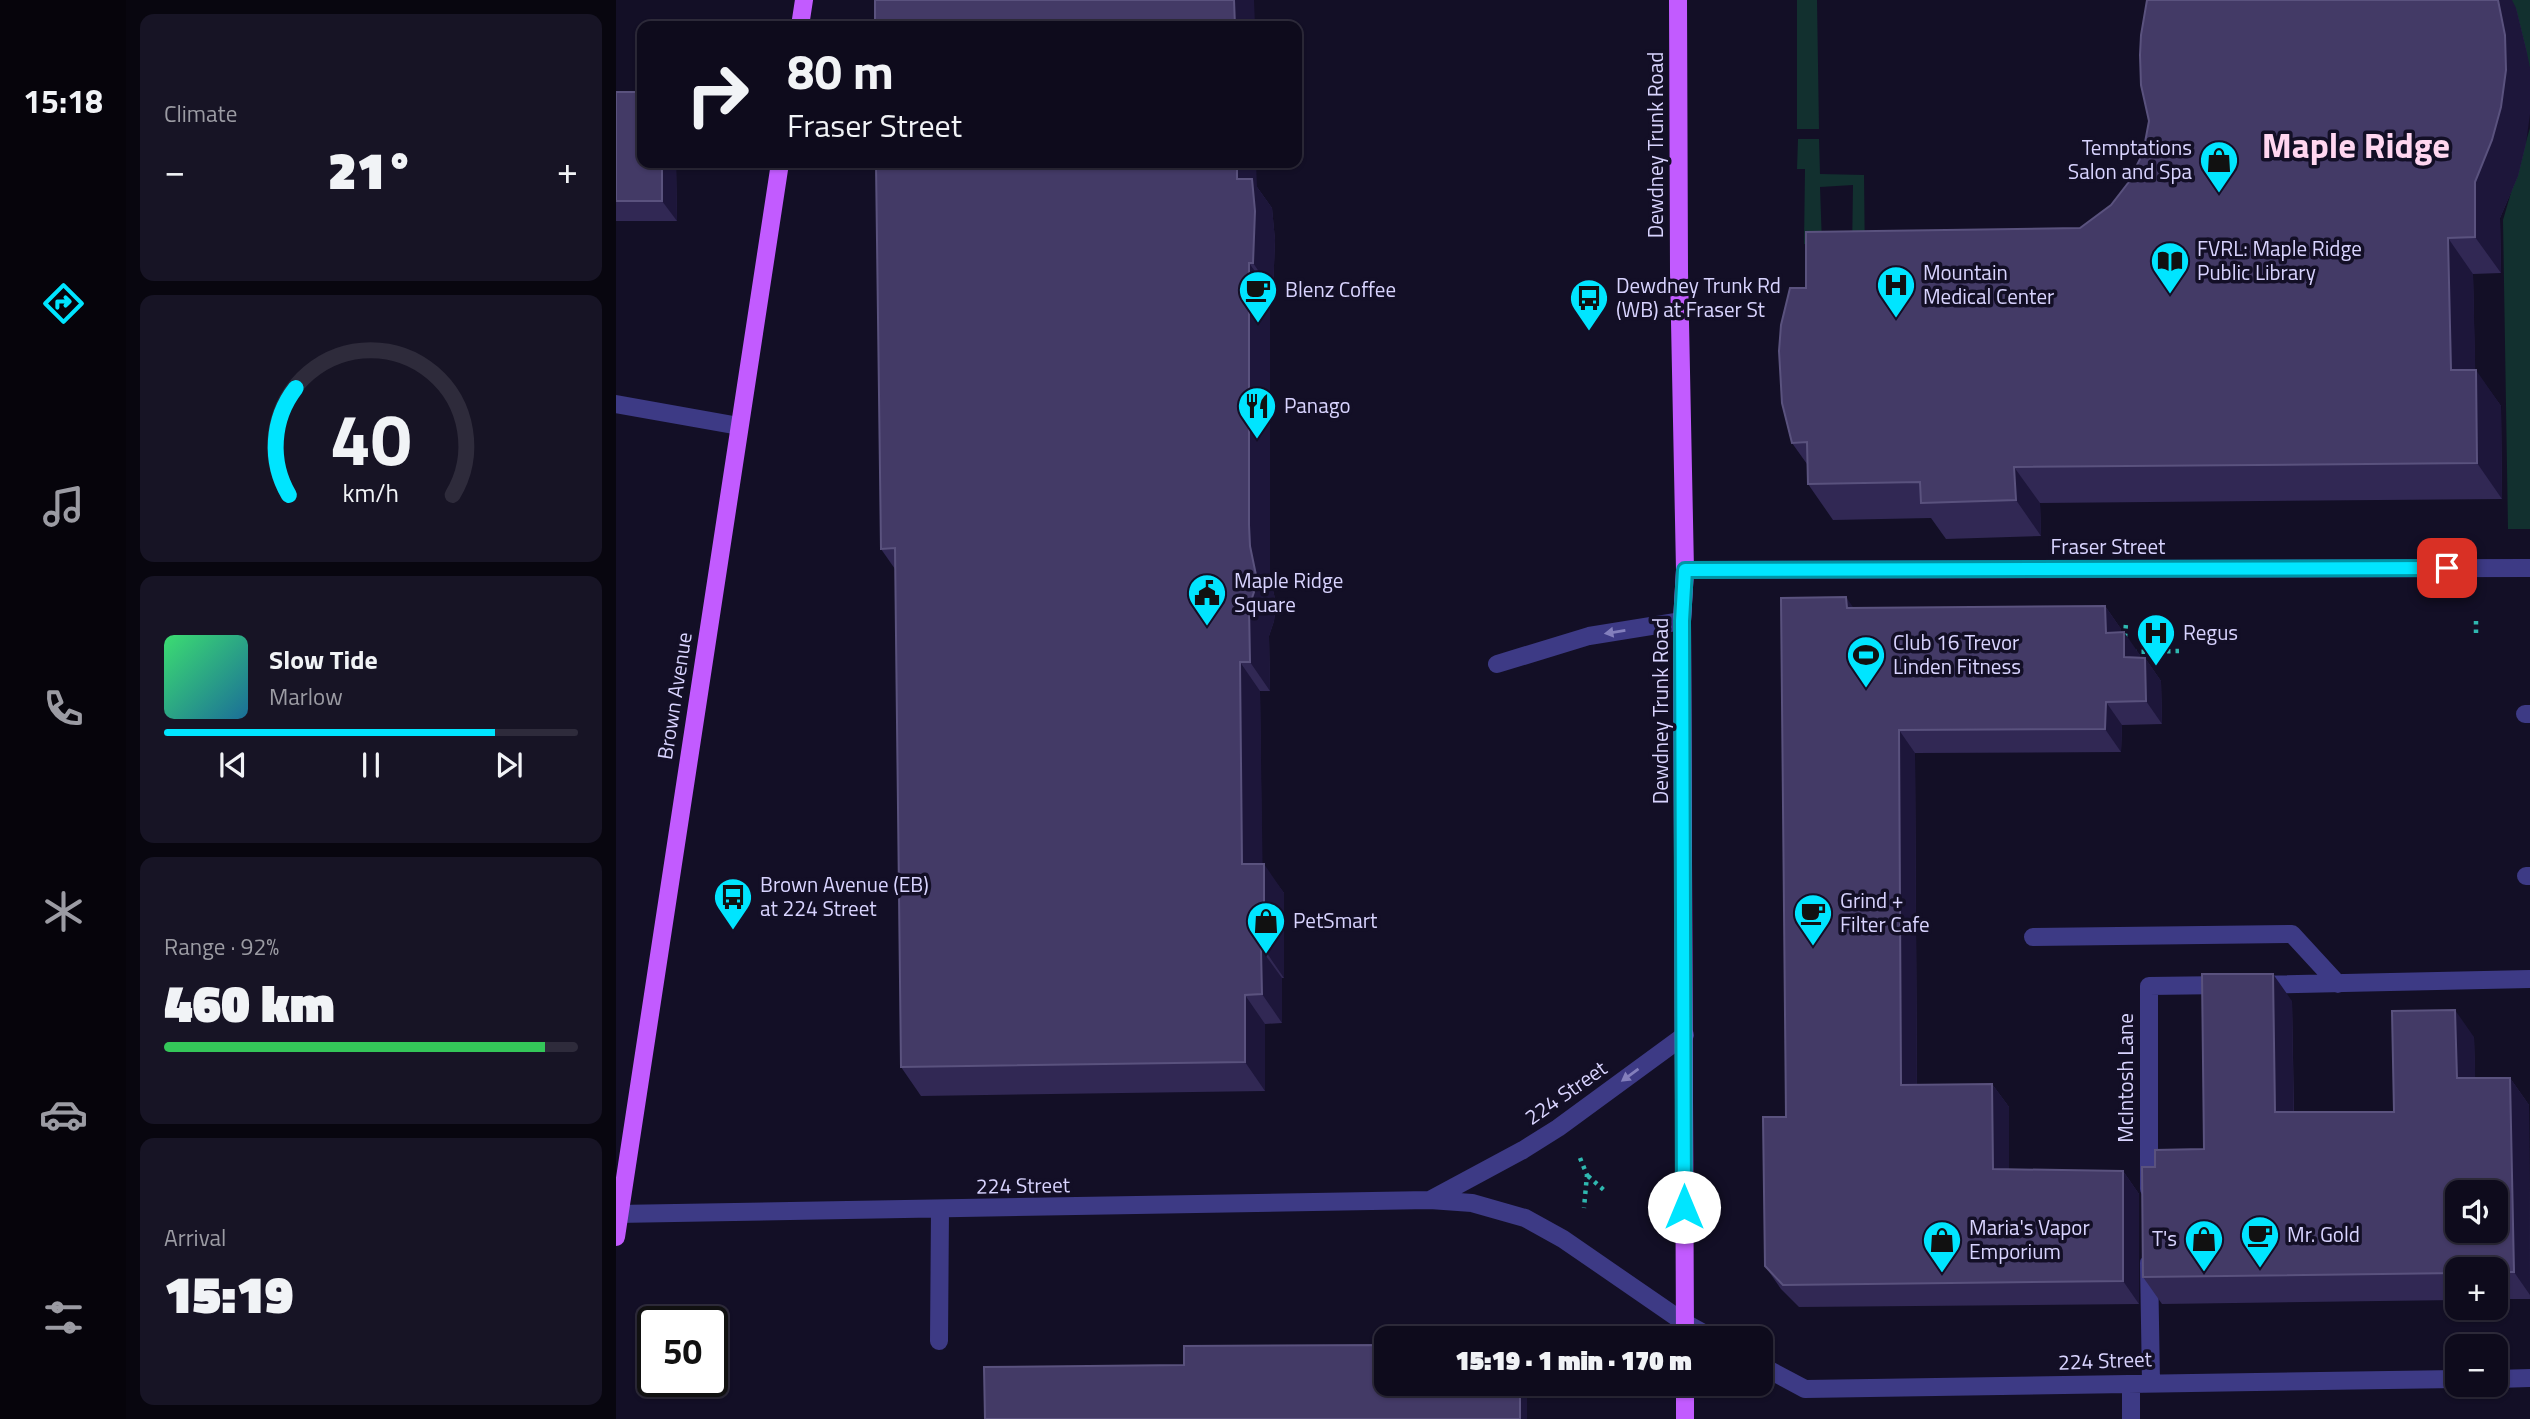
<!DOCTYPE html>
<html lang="en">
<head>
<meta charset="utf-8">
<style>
  :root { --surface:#0e0b1c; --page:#171425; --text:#f1f3f6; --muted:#9b9ba3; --line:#2e2b3b; --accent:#00e5ff }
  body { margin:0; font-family:"Titillium Web",sans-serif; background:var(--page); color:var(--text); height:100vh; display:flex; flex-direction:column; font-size:26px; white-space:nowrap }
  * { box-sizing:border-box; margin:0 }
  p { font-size:23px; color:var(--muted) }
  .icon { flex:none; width:38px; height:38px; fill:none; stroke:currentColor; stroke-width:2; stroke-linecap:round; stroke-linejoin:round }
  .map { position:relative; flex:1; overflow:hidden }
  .side { display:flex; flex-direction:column; gap:14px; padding:14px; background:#08060f; width:490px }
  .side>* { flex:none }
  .banner { position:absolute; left:21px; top:21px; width:665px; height:147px; border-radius:14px; box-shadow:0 2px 5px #0004,0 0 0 2px var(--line); background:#0e0b1c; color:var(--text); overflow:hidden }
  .controls { position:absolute; left:1829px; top:1180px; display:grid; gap:14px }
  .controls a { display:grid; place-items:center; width:63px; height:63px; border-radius:14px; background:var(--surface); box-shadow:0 2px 5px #0004,0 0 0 2px var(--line); font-size:35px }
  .speed { position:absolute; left:21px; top:1306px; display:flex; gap:14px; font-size:35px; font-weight:700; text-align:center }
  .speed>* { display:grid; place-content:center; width:91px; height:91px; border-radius:50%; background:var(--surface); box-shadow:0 2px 5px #0004,0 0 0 2px var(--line); line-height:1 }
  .speed .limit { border:4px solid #111; border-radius:10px; background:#fff; color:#111 }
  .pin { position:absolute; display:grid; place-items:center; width:60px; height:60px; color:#fff; margin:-30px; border-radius:14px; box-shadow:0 4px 10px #0006 }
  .me { position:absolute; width:77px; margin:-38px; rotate:0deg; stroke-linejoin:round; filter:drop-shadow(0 0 5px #0008) }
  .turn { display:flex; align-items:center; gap:24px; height:147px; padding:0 35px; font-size:32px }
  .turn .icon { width:91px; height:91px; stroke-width:2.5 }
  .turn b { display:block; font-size:49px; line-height:60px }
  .big { font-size:52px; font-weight:800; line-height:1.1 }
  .side .card { flex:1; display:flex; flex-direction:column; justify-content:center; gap:10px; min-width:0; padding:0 24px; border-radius:14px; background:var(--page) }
  .side .dial { align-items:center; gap:0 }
  .dial svg { height:182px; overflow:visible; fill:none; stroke:var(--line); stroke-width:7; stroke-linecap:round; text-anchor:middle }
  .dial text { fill:var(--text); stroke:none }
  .song { display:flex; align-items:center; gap:21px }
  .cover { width:84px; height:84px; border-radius:10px; background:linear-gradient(135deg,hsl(140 70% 55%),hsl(200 70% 35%)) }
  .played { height:7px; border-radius:4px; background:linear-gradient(90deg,var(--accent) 80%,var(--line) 80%) }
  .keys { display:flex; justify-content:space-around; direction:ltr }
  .heat { display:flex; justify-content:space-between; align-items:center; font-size:38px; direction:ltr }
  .charge { height:10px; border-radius:5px; background:linear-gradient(90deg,#34c759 92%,var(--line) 0) }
  .trip { position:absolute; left:758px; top:1326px; width:399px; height:70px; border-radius:14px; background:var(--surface); box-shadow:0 2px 5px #0004,0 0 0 2px var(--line); font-weight:800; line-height:70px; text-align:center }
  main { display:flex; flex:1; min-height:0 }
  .menu { display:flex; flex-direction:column; width:126px; justify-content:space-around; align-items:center; background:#06040b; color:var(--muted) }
  .menu .icon { width:49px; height:49px }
  .menu .current { color:var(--accent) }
  .menu b { font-size:32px; color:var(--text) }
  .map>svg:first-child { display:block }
  .green { fill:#12302f }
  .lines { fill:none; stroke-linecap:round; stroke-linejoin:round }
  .path { stroke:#2fb8b0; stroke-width:4.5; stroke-dasharray:3.5 5; stroke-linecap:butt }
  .minor { stroke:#3d3a85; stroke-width:18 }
  .major { stroke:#c25bff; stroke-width:18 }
  .wall { fill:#312854 }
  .shaded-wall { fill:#1d163a }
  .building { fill:#433a66; stroke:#5a527e; stroke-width:2; fill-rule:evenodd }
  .oneway { fill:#837fbc }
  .route-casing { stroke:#0095a6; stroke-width:18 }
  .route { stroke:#00e5ff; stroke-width:12 }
  .labels { text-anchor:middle; stroke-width:7; stroke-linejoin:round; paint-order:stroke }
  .street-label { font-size:21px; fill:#d9d4ff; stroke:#130f26 }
  .poi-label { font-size:21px; fill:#d9d4ff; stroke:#130f26; text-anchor:start }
  .town-label { font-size:35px; font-weight:bold; fill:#ffd6f0; stroke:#130f26 }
</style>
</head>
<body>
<main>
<nav class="menu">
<b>15:18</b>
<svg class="icon current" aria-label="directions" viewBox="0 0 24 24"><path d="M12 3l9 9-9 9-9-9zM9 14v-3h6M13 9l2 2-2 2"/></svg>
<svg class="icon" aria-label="music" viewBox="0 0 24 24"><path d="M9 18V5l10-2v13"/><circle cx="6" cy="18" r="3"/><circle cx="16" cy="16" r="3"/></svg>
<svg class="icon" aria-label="phone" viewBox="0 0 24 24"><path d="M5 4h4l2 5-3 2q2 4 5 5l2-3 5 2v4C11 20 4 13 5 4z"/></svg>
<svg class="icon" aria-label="climate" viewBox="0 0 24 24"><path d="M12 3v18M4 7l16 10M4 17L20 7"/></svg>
<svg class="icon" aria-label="car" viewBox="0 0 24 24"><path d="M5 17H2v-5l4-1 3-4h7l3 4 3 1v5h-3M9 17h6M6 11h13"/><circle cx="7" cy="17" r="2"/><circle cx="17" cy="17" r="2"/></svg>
<svg class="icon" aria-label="filters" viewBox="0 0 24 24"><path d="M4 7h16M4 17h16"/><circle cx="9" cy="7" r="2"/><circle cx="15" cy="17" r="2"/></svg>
</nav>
<section class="side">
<div class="card"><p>Climate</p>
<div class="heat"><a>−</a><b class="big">21°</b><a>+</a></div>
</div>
<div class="card dial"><svg viewBox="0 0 100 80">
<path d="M14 69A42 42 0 1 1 86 69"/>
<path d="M14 69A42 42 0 0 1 17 22" stroke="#00e5ff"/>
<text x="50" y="56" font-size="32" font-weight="700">40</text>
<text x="50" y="72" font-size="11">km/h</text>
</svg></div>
<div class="card">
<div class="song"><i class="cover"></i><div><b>Slow Tide</b><p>Marlow</p></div></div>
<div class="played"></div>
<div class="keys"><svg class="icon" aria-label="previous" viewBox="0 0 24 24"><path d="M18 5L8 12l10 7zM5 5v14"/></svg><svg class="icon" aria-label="pause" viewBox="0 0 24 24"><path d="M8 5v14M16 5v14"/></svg><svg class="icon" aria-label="next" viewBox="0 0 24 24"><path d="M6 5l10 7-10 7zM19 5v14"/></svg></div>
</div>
<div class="card"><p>Range · 92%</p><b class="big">460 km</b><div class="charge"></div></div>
<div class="card"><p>Arrival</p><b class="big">15:19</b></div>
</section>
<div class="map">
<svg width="1914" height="1419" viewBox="0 0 1914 1419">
  <rect width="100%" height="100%" fill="#130f26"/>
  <!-- green -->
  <path class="green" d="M1181,0H1201L1203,129H1181Z
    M1892,0H1914V91Z
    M1914,128V529H1892L1887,220Z
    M1182,139H1203L1204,174L1248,175L1249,265L1236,253L1237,185L1204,187L1206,244H1188L1189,169H1181Z"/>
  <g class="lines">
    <!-- path -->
    <path class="path" d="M1860,633V617
      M1509,637L1510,623
      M1517,652L1565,651
      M964,1158L971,1175L968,1208
      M972,1176L989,1191"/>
    <!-- minor -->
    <path class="minor" d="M0,404L123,426
      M1069,570L1914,568
      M881,664L973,636L1066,621
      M1909,714H1914
      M1910,876H1914
      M1417,937L1676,934L1722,984
      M1641,985L1914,979
      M1533,1189V986L1610,985
      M814,1200L907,1150L942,1128L1069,1035
      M0,1214L814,1200L856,1203L909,1218L947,1239L1069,1323L1098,1339
      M1533,1263L1535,1382
      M323,1341L324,1210
      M1144,1365L1189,1389L1841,1379
      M1880,1379L1914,1378
      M1515,1384V1419"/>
    <!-- major -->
    <path class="major" d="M1062,0L1063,272L1069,570L1066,621L1069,1339
      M184,26L188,0
      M0,1237L164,163
      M1069,1384V1419"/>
  </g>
  <!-- wall -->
  <path class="wall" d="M1900,8L1911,53L1910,143L1902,176L1884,218L1885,273L1857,274L1859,370L1885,406L1886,499L1424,503L1425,536L1330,539L1315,518L1217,520L1192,484L1191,464L1176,443L1190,288L1464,228L1495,205L1512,183L1527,153L1533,121Z
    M0,137L26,163H60L61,221H0Z
    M641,187L656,208L659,240L657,292H654V575L660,604L658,621L653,636L654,691H644L646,864L668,893V978H666V1023L649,1024V1091L305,1096L285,1067L279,569L265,549Z
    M1489,606L1505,629V632L1524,655V658H1529L1545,681L1546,724L1506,725L1505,752L1299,753L1301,1085L1376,1084L1393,1107V1169L1507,1171L1523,1194V1304L1183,1307L1165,1289L1149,1266L1238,608Z
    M1676,1001L1678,1112H1778L1858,1037L1859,1078H1894L1913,1105L1914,1299H1880V1269H1841V1300L1546,1304L1527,1277L1588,1149Z"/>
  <!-- shaded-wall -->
  <path class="shaded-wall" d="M618,0H638L639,26H619Z
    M1882,0H1896L1900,8L1911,53L1914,68V114L1910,143L1902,176L1884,218L1885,273L1859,237V182Z
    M46,163H60L61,221L46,201Z
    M621,163H640L641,187L656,208L659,240L657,292L637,263L621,179Z
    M1832,238L1857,274L1860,401V370L1885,406L1886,499L1861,463L1835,370Z
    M633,263L654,292V575L660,604L658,621L653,636L654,691L634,662L633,607Z
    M1398,467L1424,503L1425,536L1400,500Z
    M1230,597L1246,620L1231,608Z
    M1489,606L1505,629L1506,655L1490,633Z
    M1508,632L1524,655V680L1508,657Z
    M1529,658L1545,681L1546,724L1530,701Z
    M624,662L644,691L647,893L626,864Z
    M1490,702L1506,725L1505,752L1489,729Z
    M1283,730L1299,753L1301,1108L1285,1085Z
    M648,864L668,893V978L648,949Z
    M645,949L666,978V1023L646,994Z
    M1657,974L1676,1001L1678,1139L1659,1112Z
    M629,995L649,1024V1091L629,1062Z
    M1839,1010L1858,1037L1860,1105L1841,1078Z
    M1894,1078L1913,1105L1914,1295L1898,1272Z
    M1376,1084L1393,1107V1192L1377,1169Z
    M1507,1171L1523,1194V1304L1507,1281Z
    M904,1384H907L911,1390V1419H904Z"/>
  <!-- building -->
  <path class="building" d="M259,0H618L619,26H259Z
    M1531,0H1882L1889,35L1890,70L1885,107L1876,140L1859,182V237L1832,238L1835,370H1860L1861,463L1398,467L1400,500L1305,503L1304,482L1192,484L1191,442L1176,443L1166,403L1163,351L1165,325L1174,288H1190V232L1464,228L1495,205L1512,183L1527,153L1533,121L1525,85L1524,55L1525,35Z
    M0,92H26V163H46V201H0Z
    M260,163H621V179H636L639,211L637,263H633V525L634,546L640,575L638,592L633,607L634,662H624L626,864H648V949H645L646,994L629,995V1062L285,1067L279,548L265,549Z
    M1230,597L1231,608L1489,606L1490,633L1508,632V657L1529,658L1530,701L1490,702L1489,729L1283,730L1285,1085L1376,1084L1377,1169L1507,1171V1281L1167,1285L1149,1266L1147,1117H1170L1165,598Z
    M1586,974H1657L1659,1112H1778L1776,1011L1839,1010L1841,1078H1894L1898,1272H1880V1269H1841V1273L1527,1277L1526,1167H1539V1150L1588,1149ZM1841,1192H1880V1230H1841Z
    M770,1345V1384H904V1419H369L368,1367L568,1365V1346Z"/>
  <!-- one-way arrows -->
  <defs><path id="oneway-solid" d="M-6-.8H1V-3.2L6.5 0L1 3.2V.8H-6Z" transform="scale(1.75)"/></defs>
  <g class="oneway">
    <use href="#oneway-solid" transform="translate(999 632) rotate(171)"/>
    <use href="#oneway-solid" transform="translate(1014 1075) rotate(144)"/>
  </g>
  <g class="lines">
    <!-- route casing -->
    <g class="route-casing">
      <path id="route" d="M1068,1207L1066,621L1069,570L1831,568"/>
    </g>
    <!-- route -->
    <use href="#route" class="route"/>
  </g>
  <!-- icons -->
  <defs>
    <g id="shop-pin" transform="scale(2.0125)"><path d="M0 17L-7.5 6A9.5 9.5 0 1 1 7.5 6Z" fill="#00e5ff" stroke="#130f26"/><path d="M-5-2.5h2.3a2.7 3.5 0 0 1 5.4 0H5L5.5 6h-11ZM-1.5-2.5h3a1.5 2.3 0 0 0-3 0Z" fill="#111"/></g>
    <g id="library-pin" transform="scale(2.0125)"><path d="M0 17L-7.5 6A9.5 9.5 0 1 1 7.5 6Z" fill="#00e5ff" stroke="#130f26"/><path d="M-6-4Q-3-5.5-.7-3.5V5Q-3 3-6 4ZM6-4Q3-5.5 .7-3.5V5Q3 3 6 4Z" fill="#111"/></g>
    <g id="hospital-pin" transform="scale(2.0125)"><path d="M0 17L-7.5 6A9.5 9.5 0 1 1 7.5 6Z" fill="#00e5ff" stroke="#130f26"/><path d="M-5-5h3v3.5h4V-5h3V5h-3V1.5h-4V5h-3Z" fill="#111"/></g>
    <g id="cafe-pin" transform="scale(2.0125)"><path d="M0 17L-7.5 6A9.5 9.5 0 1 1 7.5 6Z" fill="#00e5ff" stroke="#130f26"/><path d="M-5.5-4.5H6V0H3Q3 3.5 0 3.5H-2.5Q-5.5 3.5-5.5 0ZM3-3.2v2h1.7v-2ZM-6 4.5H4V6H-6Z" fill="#111"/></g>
    <g id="bus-pin" transform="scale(2.0125)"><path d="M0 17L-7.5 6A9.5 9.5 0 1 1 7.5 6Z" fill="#00e5ff" stroke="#130f26"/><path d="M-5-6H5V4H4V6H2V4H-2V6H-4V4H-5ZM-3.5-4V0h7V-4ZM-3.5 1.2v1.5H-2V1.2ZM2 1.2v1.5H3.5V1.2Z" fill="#111"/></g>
    <g id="restaurant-pin" transform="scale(2.0125)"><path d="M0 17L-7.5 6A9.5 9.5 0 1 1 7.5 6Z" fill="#00e5ff" stroke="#130f26"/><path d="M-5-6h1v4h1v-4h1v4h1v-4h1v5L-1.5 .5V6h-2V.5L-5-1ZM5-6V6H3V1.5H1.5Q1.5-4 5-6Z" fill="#111"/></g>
    <g id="civic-pin" transform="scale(2.0125)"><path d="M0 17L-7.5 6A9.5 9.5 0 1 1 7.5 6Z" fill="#00e5ff" stroke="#130f26"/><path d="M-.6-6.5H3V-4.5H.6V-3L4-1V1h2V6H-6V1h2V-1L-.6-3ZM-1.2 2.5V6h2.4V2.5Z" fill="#111"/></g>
    <g id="stadium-pin" transform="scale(2.0125)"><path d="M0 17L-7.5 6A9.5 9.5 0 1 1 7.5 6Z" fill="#00e5ff" stroke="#130f26"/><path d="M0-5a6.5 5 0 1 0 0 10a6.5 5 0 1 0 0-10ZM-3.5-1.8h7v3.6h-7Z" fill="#111"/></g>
  </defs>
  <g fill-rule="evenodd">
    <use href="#shop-pin" x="1603" y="160"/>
    <use href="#library-pin" x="1554" y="261"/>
    <use href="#hospital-pin" x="1280" y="285"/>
    <use href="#cafe-pin" x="642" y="290"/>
    <use href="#bus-pin" x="973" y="298"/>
    <use href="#restaurant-pin" x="641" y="406"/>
    <use href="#civic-pin" x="591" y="593"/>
    <use href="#hospital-pin" x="1540" y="633"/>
    <use href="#stadium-pin" x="1250" y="655"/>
    <use href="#bus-pin" x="117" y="897"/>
    <use href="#cafe-pin" x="1197" y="913"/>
    <use href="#shop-pin" x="650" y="921"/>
    <use href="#cafe-pin" x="1644" y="1235"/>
    <use href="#shop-pin" x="1588" y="1239"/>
    <use href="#shop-pin" x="1326" y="1240"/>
  </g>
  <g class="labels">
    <!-- street labels -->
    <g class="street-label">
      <text transform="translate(1040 145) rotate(-90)" y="7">Dewdney Trunk Road</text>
      <text x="1492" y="554">Fraser Street</text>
      <text transform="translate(59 696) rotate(-81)" y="7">Brown Avenue</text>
      <text transform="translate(1045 711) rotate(-90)" y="7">Dewdney Trunk Road</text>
      <text transform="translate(1510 1078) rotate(-90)" y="7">McIntosh Lane</text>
      <text transform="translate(950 1093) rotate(-35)" y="7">224 Street</text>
      <text transform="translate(407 1186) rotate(-1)" y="7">224 Street</text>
      <text transform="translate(1489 1361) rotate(-2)" y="7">224 Street</text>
    </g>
    <!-- poi labels -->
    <g class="poi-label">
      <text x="1576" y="155" text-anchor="end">Temptations<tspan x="1576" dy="24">Salon and Spa</tspan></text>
      <text x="1581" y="256">FVRL: Maple Ridge<tspan x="1581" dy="24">Public Library</tspan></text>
      <text x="1307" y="280">Mountain<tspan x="1307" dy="24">Medical Center</tspan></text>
      <text x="1000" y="293">Dewdney Trunk Rd<tspan x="1000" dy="24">(WB) at Fraser St</tspan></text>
      <text x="669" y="297">Blenz Coffee</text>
      <text x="668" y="413">Panago</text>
      <text x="618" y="588">Maple Ridge<tspan x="618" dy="24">Square</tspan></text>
      <text x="1567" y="640">Regus</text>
      <text x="1277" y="650">Club 16 Trevor<tspan x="1277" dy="24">Linden Fitness</tspan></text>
      <text x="144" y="892">Brown Avenue (EB)<tspan x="144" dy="24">at 224 Street</tspan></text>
      <text x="1224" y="908">Grind +<tspan x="1224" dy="24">Filter Cafe</tspan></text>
      <text x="677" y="928">PetSmart</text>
      <text x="1353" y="1235">Maria's Vapor<tspan x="1353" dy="24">Emporium</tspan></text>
      <text x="1671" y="1242">Mr. Gold</text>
      <text x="1561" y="1246" text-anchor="end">T's</text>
    </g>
    <!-- town labels -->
    <g class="town-label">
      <text x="1740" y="158">Maple Ridge</text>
    </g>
  </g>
</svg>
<div class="controls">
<a><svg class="icon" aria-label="sound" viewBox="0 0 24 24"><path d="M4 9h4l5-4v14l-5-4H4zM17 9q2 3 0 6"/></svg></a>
<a>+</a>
<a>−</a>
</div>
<div class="speed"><div class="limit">50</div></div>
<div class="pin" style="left:1831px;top:568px;background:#d93025"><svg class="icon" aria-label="arrive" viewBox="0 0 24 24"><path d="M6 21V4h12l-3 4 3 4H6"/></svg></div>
<svg class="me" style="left:1068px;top:1207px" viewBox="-20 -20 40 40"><circle r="19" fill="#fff"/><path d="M0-13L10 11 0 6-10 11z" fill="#00e5ff"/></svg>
<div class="trip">15:19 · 1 min · 170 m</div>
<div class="banner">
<div class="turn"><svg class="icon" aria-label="right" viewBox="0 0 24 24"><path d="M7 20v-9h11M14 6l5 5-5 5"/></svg><div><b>80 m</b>Fraser Street</div></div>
</div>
</div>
</main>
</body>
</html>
